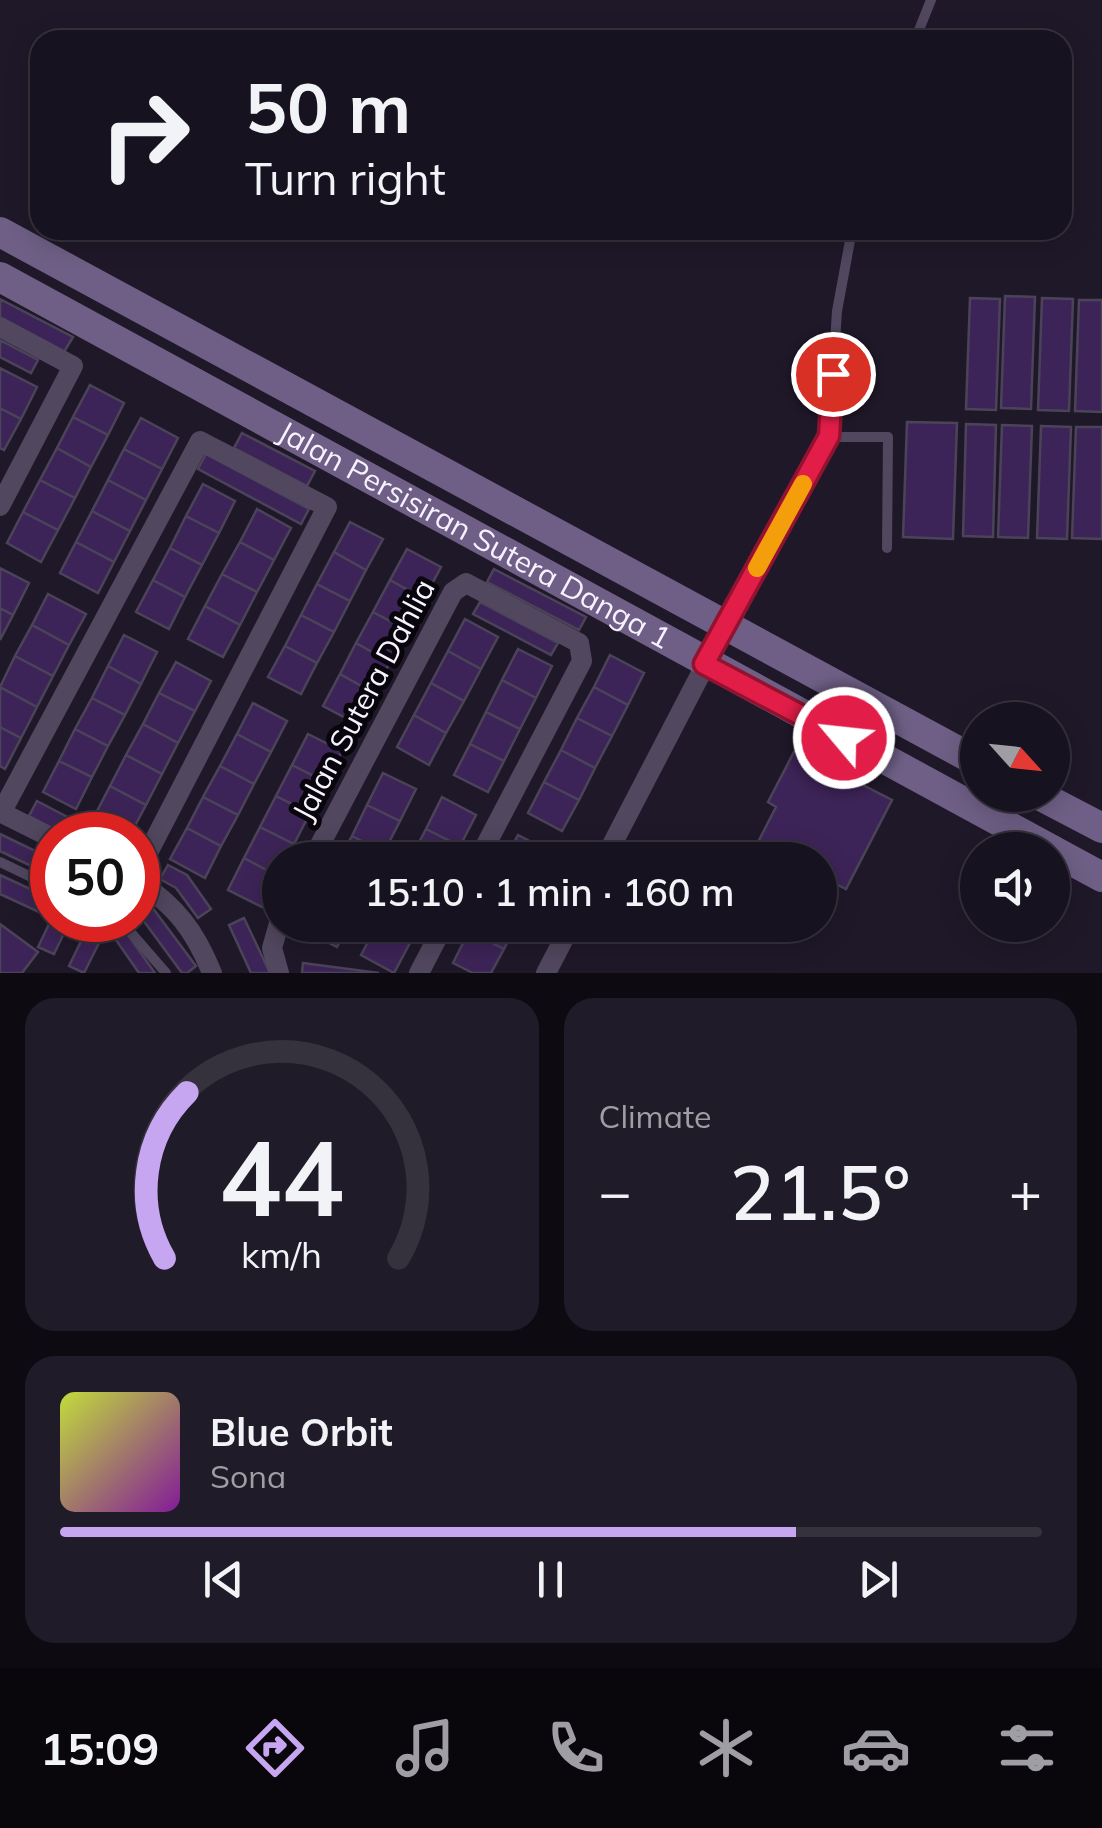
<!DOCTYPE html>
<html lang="en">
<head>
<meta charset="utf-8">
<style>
  :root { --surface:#17121f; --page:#201b28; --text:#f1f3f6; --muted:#9e9ea4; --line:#36323d; --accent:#c6a6f0 }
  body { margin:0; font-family:Mulish,sans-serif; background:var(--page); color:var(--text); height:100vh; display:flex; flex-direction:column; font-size:38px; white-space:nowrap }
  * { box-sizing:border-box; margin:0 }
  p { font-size:32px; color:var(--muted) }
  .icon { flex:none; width:55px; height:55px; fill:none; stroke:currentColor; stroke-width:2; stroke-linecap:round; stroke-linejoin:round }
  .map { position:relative; height:973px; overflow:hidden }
  .details { display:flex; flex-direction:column; gap:25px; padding:25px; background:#0d0a11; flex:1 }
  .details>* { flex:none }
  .hud { position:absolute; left:30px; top:30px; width:1042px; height:210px; border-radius:30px; box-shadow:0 5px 25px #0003,0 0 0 2px var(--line); background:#17121f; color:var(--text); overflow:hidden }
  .needle { width:65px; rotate:117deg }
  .fabs { position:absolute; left:960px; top:702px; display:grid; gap:20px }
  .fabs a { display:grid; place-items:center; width:110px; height:110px; border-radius:50%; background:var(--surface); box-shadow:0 5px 25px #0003,0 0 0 2px var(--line); font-size:50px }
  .speed { position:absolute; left:30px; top:812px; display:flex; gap:20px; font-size:50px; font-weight:700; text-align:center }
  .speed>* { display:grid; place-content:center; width:130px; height:130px; border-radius:50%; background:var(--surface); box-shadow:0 5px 25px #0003,0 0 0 2px var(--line); line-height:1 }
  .speed .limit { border:15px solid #d22; background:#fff; color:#111 }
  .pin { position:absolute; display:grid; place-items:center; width:85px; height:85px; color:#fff; margin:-42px; border:5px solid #fff; border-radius:50%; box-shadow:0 2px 10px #0007 }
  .me { position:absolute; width:110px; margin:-55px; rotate:298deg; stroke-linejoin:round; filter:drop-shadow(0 0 8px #0008) }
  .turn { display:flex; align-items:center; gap:35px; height:210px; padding:0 50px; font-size:45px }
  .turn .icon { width:130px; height:130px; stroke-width:2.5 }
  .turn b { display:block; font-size:70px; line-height:85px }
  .big { font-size:75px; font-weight:600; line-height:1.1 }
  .details .widget { flex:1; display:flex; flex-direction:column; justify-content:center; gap:15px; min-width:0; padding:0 35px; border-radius:30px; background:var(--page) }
  .details .dial { align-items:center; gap:0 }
  .dial svg { height:260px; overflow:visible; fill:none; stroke:var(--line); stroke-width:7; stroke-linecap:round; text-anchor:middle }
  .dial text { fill:var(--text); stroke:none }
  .song { display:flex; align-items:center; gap:30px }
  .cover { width:120px; height:120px; border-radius:15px; background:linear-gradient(135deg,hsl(70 70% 55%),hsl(290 70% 35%)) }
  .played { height:10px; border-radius:5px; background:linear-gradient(90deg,var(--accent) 75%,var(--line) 75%) }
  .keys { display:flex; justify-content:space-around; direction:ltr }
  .heat { display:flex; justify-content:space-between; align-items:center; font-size:55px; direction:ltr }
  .details .tiles { flex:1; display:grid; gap:25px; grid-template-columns:1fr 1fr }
  .widget:last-child { grid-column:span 2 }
  .trip { position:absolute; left:262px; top:842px; width:575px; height:100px; border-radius:50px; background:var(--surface); box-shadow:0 5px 25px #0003,0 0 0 2px var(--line); font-weight:600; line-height:100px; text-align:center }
  .tab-bar { display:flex; height:160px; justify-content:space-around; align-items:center; background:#09070c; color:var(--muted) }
  .tab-bar .icon { width:70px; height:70px }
  .tab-bar .current { color:var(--accent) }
  .tab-bar b { font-size:45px; color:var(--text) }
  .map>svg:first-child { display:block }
  .building { fill:#3d2458; stroke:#4b4357; stroke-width:2.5 }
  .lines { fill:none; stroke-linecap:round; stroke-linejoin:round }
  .service { stroke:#51475f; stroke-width:10 }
  .minor { stroke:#51475f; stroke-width:20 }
  .secondary { stroke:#6f5f86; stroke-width:30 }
  .route-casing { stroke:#92132f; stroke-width:25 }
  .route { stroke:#e11d48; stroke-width:18 }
  .slow { stroke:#f59e0b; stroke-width:18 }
  .labels { text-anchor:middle; stroke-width:10; stroke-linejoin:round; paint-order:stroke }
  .street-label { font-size:30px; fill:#f6f2fe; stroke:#08050c }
</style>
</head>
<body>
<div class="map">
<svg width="1102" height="973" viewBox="0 0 1102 973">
  <rect width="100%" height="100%" fill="#1f1829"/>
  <!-- building -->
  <path class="building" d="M1005,296L1035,297L1031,409L1001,408Z
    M970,298L1000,299L996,410L966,409Z
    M1042,298L1073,299L1069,411L1038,410Z
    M0,299L73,337L64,352L0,319Z
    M1079,300H1102V412L1075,411Z
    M0,340L38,360L31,373L0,357Z
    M0,368L37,387L21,419L0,408Z
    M90,385L124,403L108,435L73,417Z
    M0,408L21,419L4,450L0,448Z
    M73,417L108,435L91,467L57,448Z
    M141,418L178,438L162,469L124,449Z
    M907,422L957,423L953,539L903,537Z
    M966,424L996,425L993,537L963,536Z
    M1002,425L1032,426L1028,538L998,537Z
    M1041,426L1071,427L1067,539L1037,538Z
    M1076,427H1102V539L1072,538Z
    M242,433L315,471L307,486L234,448Z
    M57,448L91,467L75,498L40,480Z
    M124,449L162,469L146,500L108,480Z
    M206,454L309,509L301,524L198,469Z
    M40,480L75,498L58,530L23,512Z
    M108,480L146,500L130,531L92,511Z
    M203,484L235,501L219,533L186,516Z
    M257,509L291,528L274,560L240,542Z
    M92,511L130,531L114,562L76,542Z
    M23,512L58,530L41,562L7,543Z
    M186,516L219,533L202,565L170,548Z
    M350,522L383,539L366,570L334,552Z
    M76,542L114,562L98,593L60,573Z
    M240,542L274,560L257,592L222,574Z
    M170,548L202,565L185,597L153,580Z
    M407,549L441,567L424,599L390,580Z
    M334,552L366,570L350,601L317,584Z
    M0,568L29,583L13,615L0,608Z
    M494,569L586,617L579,630L487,582Z
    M222,574L257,592L240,625L205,606Z
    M153,580L185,597L169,629L136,612Z
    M390,580L424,599L407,630L373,612Z
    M317,584L350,601L334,632L301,615Z
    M48,594L86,614L69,645L32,625Z
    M480,602L558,643L551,655L473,614Z
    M205,606L240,625L223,657L188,639Z
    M0,608L13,615L0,640Z
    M373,612L407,630L390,662L356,643Z
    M301,615L334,632L317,663L285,646Z
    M465,619L498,637L481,669L448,651Z
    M32,625L69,645L53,676L15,656Z
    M124,635L157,652L141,684L108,666Z
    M356,643L390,662L374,693L340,674Z
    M285,646L317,663L301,694L268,677Z
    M518,649L552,666L536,698L502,680Z
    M448,651L481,669L464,701L431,683Z
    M610,655L644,673L628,705L594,687Z
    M15,656L53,676L37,707L0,687Z
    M176,662L211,681L195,711L159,693Z
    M108,666L141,684L125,715L92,698Z
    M340,674L374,693L357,724L323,706Z
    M502,680L536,698L520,729L486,712Z
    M431,683L464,701L446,733L414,715Z
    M0,687L37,707L21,738L0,727Z
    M594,687L628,705L612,736L577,718Z
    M159,693L195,711L178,743L143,724Z
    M92,698L125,715L108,746L75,729Z
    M253,703L287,721L271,752L237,734Z
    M486,712L520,729L504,761L470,744Z
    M414,715L446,733L429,765L397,747Z
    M577,718L612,736L595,768L561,750Z
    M143,724L178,743L162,774L126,755Z
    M0,727L21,738L5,769L0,766Z
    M75,729L108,746L92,777L59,761Z
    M237,734L271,752L254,784L220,766Z
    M308,734L342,751L326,782L292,765Z
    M470,744L504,761L488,792L454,775Z
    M561,750L595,768L579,800L544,782Z
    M795,750L892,800L846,889L820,876V860H789L757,844L776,807L768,802Z
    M126,755L162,774L146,805L110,786Z
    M59,761L92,777L76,809L43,792Z
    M292,765L326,782L310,813L276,796Z
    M220,766L254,784L238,815L203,797Z
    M383,773L416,789L400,821L367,805Z
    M544,782L579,800L562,831L528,813Z
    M110,786L146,805L130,835L94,817Z
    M276,796L310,813L294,844L260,827Z
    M203,797L238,815L221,846L187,828Z
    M442,797L476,815L460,846L426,829Z
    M37,801L102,835H65L29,816Z
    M367,805L400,821L384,852L352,836Z
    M260,827L294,844L286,860H280L278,876L244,858Z
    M187,828L221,846L205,878L170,859Z
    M426,829L460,846L453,860H410Z
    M0,834L52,859L50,875L0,851Z
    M518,835L553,853L549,860H505Z
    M352,836L384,852L381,860H339Z
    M244,858L278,876L262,907L228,890Z
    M168,865L187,875L211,909L198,918L176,888L160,879Z
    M0,875L52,899V918L0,894Z
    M152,907L196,966L187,973H182L140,916Z
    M244,918L270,973H251L229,925Z
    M51,920L67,927L54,954L38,947Z
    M95,920L125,931L155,973H139L116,940L92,927Z
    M0,924L38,952L22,973H0Z
    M307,925H348L337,947L304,930Z
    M377,925L411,941L394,973L361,955Z
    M380,925H419L411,941Z
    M472,925H516L504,949L469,931Z
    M469,931L504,949L491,973H473L453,963Z
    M85,933L100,941L84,973L69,966Z
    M303,963L379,973H302Z"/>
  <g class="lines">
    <!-- service -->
    <path class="service" d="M915,40L931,0
      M829,437H888L887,548
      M728,622L829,437L837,311L852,230
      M0,862L52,887
      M120,920L166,973"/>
    <!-- minor -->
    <path class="minor" d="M0,327L73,366L0,506
      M0,812L52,838
      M1,813L200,441L327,507L138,872
      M312,860L453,592L466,583L579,643L582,661L478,860
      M604,860L724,629
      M138,881C176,906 195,931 212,973
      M279,973L272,948L280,920
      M419,973L444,925
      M546,973L571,925"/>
    <!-- secondary -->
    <g class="secondary">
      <path d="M0,232L978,762"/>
      <path id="s1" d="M0,277L1052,850"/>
      <path d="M1039,795L1102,828"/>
      <path d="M1052,850L1102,877"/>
    </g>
  </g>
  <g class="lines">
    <!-- route casing -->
    <g class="route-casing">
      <path id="route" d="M833,374L829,436L704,664L844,738"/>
    </g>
    <!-- route -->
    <use href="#route" class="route"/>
    <!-- slow -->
    <path class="slow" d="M757,568L803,484"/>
  </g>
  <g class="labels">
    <!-- street labels -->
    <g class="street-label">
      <text dy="10" stroke="none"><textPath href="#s1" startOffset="540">Jalan Persisiran Sutera Danga 1</textPath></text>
      <text transform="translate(364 700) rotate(-62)" y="10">Jalan Sutera Dahlia</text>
    </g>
  </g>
</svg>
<div class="fabs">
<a><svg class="needle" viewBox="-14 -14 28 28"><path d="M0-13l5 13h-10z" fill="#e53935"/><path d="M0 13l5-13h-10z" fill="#9e9ea4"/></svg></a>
<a><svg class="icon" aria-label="sound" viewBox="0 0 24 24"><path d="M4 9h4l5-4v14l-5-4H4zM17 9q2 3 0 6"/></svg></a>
</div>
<div class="speed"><div class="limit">50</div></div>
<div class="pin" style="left:833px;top:374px;background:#d93025"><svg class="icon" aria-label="arrive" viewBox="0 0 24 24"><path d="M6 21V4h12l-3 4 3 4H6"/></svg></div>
<svg class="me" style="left:844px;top:738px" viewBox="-20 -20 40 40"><circle r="17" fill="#e11d48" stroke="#fff" stroke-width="3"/><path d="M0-11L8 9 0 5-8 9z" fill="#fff"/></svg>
<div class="trip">15:10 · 1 min · 160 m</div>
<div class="hud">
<div class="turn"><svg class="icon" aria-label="right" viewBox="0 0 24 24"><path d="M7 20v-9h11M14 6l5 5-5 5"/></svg><div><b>50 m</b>Turn right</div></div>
</div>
</div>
<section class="details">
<div class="tiles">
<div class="widget dial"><svg viewBox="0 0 100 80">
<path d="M14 69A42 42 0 1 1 86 69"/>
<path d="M14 69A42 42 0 0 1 21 18" stroke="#c6a6f0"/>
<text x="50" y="56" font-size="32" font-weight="700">44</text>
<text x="50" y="72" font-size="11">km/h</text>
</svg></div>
<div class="widget"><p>Climate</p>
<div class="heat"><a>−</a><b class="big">21.5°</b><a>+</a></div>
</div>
<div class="widget">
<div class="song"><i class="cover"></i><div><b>Blue Orbit</b><p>Sona</p></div></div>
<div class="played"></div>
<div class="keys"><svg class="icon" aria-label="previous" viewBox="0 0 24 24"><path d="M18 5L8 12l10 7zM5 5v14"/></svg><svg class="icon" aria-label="pause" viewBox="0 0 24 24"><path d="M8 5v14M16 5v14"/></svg><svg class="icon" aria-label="next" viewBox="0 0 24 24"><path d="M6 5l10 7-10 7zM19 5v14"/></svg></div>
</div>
</div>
</section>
<nav class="tab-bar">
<b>15:09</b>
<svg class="icon current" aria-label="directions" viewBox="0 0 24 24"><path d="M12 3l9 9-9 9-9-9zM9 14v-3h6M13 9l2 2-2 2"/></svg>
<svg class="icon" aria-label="music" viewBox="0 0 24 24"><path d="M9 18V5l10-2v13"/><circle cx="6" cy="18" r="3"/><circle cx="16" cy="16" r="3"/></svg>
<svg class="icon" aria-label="phone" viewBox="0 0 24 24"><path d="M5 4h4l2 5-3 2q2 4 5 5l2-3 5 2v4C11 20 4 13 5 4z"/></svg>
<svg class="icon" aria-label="climate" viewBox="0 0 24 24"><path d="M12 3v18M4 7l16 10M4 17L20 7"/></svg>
<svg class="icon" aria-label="car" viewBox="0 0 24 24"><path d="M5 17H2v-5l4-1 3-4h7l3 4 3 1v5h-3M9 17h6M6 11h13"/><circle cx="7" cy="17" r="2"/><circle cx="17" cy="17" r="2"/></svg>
<svg class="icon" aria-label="filters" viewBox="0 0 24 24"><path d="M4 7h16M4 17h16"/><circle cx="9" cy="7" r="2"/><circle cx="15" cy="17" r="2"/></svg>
</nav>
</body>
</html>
